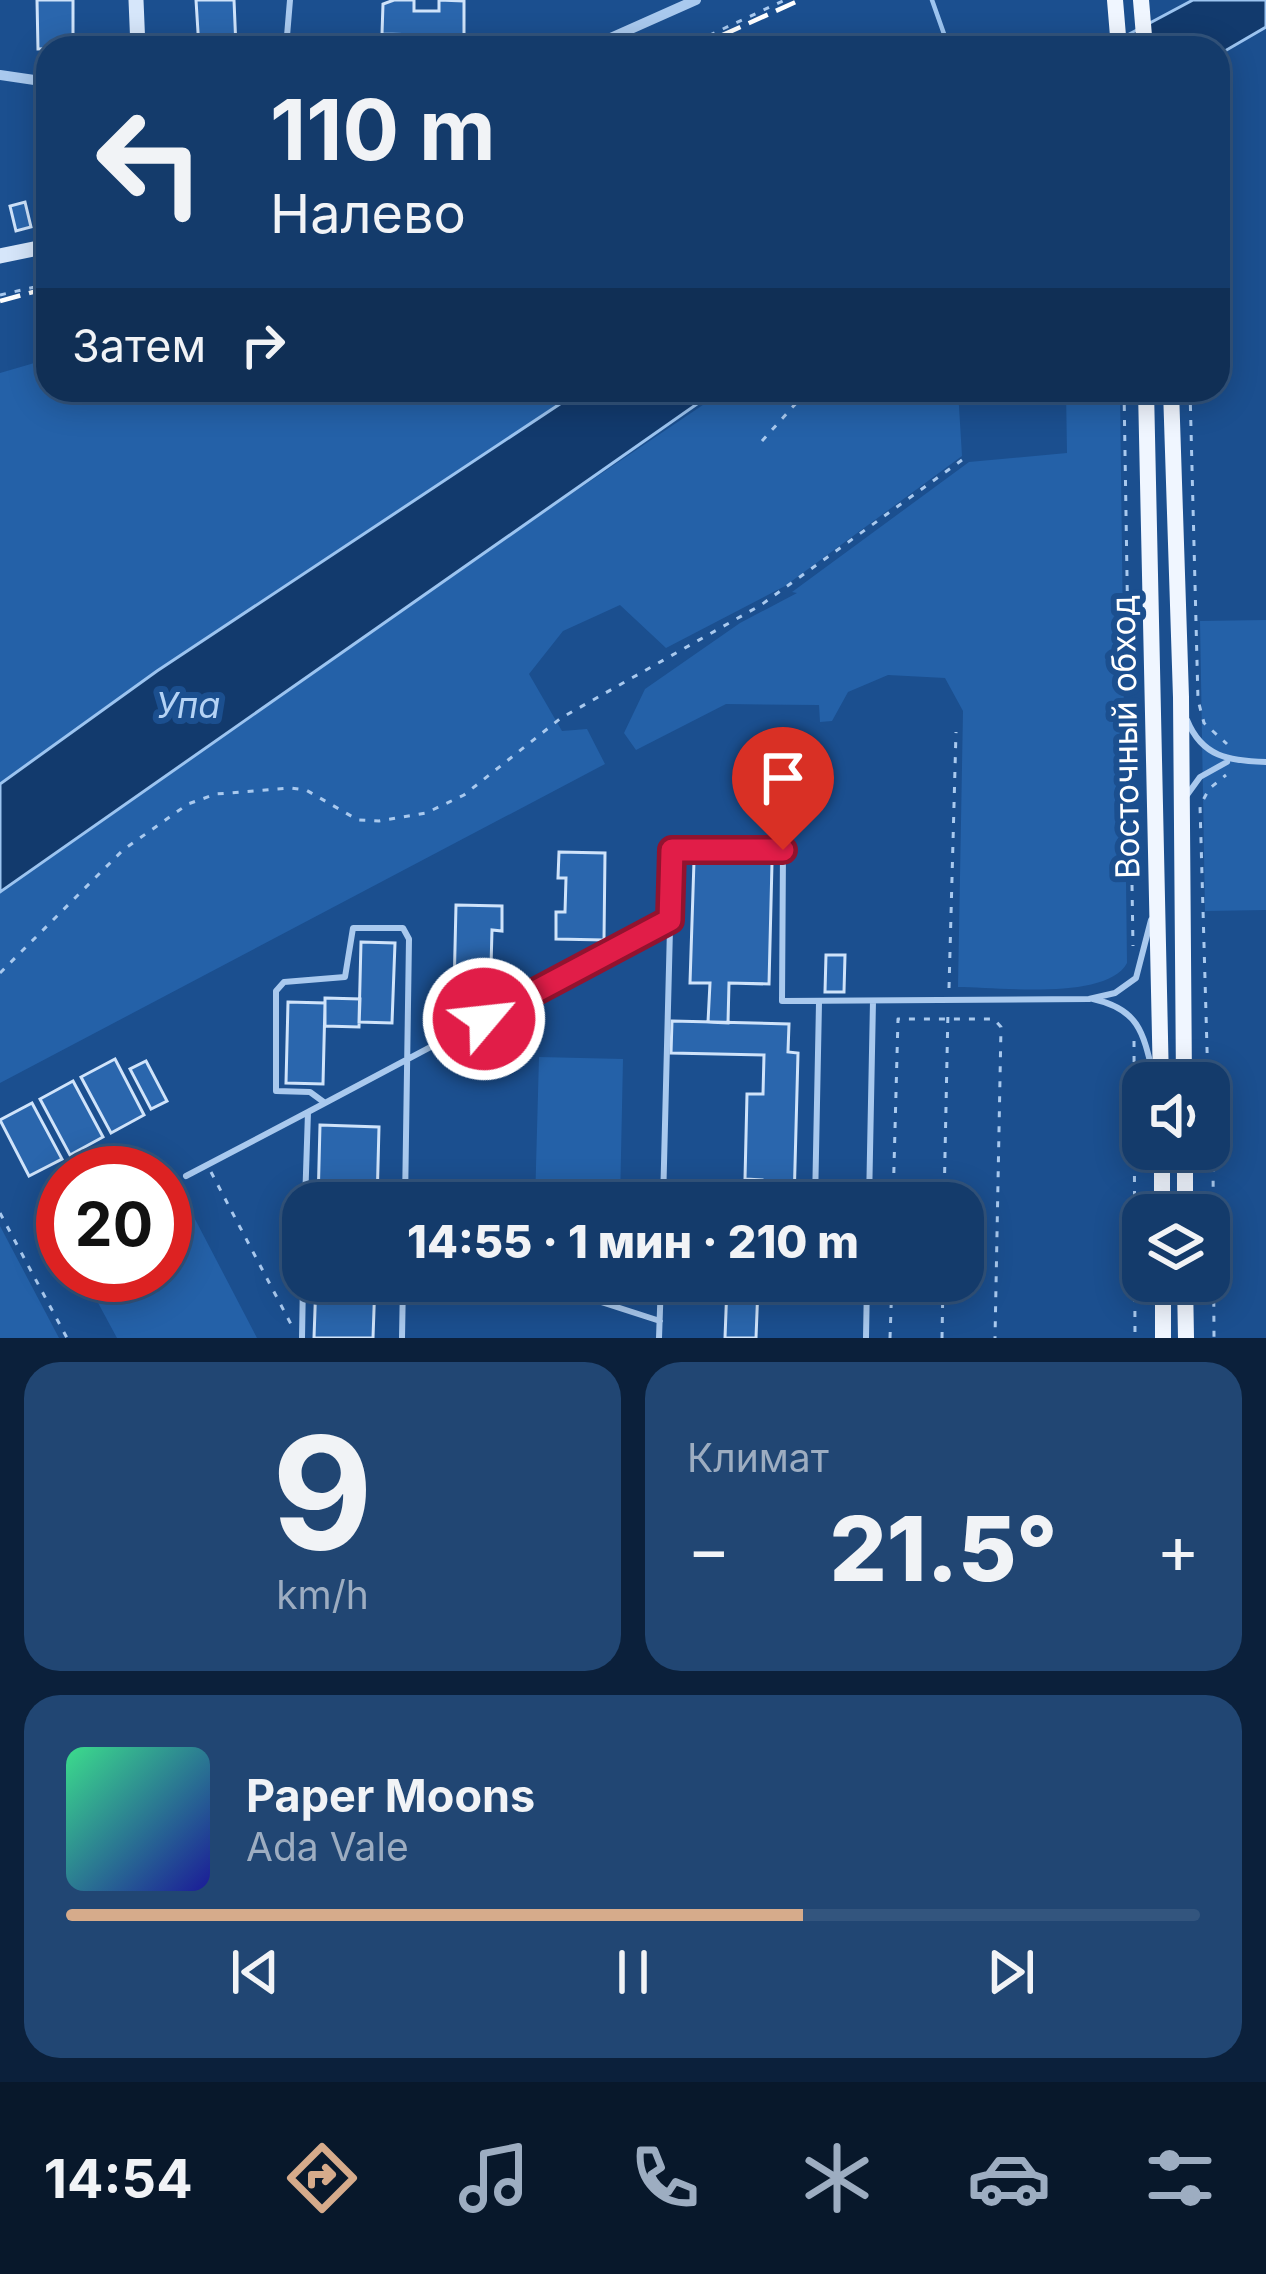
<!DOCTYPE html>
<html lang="ru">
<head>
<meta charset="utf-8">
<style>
  :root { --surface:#143b6b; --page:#214673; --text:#f1f3f6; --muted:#9dadc1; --line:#33557e; --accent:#d6ab8b }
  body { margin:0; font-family:Inter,sans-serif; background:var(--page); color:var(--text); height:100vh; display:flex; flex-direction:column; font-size:45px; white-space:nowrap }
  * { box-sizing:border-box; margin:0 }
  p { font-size:39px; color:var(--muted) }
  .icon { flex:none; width:66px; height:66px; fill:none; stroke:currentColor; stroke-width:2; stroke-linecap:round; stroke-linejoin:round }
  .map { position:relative; height:1338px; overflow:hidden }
  .side { display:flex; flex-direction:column; gap:24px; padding:24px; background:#0b203b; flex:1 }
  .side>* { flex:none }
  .top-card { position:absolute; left:36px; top:36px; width:1194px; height:366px; border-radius:36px; box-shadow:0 6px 30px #0003,0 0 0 3px var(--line); background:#143b6b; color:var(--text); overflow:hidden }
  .controls { position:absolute; left:1122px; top:1062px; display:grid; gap:24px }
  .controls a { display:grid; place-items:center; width:108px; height:108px; border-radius:24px; background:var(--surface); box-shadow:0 6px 30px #0003,0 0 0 3px var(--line); font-size:60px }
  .speed { position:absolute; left:36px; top:1146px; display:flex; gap:24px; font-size:60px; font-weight:700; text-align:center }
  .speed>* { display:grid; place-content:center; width:156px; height:156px; border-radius:50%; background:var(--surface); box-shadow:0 6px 30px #0003,0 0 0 3px var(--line); line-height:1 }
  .speed .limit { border:18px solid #d22; background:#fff; color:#111 }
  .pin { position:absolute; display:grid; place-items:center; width:102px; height:102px; color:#fff; margin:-123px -51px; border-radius:50% 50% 50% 0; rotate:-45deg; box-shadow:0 0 12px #0007 }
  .pin .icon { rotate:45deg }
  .me { position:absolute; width:132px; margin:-66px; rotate:62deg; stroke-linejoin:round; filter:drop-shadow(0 0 9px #0008) }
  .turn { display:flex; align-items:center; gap:42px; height:252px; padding:0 36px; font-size:54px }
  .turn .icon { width:156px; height:156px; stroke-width:2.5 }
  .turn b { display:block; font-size:84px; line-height:102px }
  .then { display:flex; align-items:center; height:114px; padding:0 36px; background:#0003; gap:24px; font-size:45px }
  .big { font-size:90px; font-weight:800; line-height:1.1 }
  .side .widget { flex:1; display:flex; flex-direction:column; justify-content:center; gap:18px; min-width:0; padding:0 42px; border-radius:36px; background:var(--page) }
  .side .dial { align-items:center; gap:0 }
  .dial b { font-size:156px; line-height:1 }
  .song { display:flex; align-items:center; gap:36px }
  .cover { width:144px; height:144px; border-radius:18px; background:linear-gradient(135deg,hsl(150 70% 55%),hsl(240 70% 35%)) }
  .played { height:12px; border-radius:6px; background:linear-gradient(90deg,var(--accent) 65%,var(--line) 65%) }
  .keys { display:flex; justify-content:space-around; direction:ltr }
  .heat { display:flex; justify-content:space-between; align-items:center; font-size:66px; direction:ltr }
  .side .tiles { flex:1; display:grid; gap:24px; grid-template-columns:1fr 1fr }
  .widget:last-child { grid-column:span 2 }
  .trip { position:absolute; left:282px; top:1182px; width:702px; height:120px; border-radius:36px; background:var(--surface); box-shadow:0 6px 30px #0003,0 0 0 3px var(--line); font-weight:800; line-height:120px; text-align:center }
  .tab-bar { display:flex; height:192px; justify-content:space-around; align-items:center; background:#08182b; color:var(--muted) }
  .tab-bar .icon { width:84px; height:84px }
  .tab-bar .selected { color:var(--accent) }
  .tab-bar b { font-size:54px; color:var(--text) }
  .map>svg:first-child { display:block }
  .green { fill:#2461a8 }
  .water { fill:#123a6d; stroke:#9cc4f0; stroke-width:3 }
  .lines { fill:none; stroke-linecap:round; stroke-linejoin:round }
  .stream { stroke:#9cc4f0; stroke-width:4.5 }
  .building { fill:#2a66ad; stroke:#cfe3fa; stroke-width:3 }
  .path { stroke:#a9c9ee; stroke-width:3; stroke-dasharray:6 9; stroke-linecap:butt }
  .lane { stroke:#a9c9ee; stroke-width:6 }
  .street { stroke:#a9c9ee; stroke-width:10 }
  .secondary { stroke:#d6e6fa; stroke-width:15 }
  .primary { stroke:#f0f6ff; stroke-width:16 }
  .rail { stroke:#fff; stroke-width:4.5; stroke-dasharray:21 9; stroke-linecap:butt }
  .path-bridge { stroke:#a9c9ee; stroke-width:3; stroke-dasharray:6 9; stroke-linecap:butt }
  .route-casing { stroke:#92132f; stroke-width:30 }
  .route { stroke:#e11d48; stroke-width:21 }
  .labels { text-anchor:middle; stroke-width:12; stroke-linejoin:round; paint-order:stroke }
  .street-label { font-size:33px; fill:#fff; stroke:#1b4f8f }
  .water-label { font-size:36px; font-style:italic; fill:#b5d3f5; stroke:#1b4f8f }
</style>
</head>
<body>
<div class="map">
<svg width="1266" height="1338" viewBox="0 0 1266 1338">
  <rect width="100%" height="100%" fill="#1b4f8f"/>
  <!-- green -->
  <path class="green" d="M48,359V390H581L157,671L0,784V373Z
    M725,390H958L962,456L785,586L666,648L620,605L563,631L529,674L562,731L587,729L605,764L0,1083V880Z
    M1066,390H1120L1127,963C1107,1001 997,987 958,987L963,711L945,678L888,675L848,692L832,721L820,722L819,705L726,704L636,750L624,733L645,689L740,623L797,593L792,592L969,462L1067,453Z
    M1266,620V910L1205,911L1200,621Z
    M539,1057L623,1059L620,1203H535Z
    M113,1152L146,1156L172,1175L257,1338H117L83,1275H165V1173H74L92,1158Z
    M0,1226L59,1338H0Z"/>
  <!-- water -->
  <path class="water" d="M1193,0H1266V27L1218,55V48H1103Z
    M581,390H717L0,892V784L157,671Z"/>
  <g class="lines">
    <!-- stream -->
    <path class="stream" d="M932,0L949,48"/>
  </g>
  <!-- building -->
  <path class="building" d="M37,0H73V48L38,49Z
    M196,0H234L236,48H199Z
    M394,0H414V11H439V0L464,1V36L382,34L383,4Z
    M25,202L31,227L16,231L10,206Z
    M559,852L605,853L604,940L556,939V912H565L566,878H558Z
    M694,861L772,863L769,984L729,983L728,1023L708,1022L710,983H690Z
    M456,905L502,906V931L492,930L491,967H501V992L454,991Z
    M361,942L395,943L392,1023L359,1022Z
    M826,955H845L844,992H825Z
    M325,998L360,999L359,1027L325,1026Z
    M288,1002L325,1003L323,1084L286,1083Z
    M672,1021L789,1024L788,1052L798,1053L794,1203H761L762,1180L745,1179L747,1094H763L764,1055L671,1053Z
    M115,1059L144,1115L111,1133L81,1077Z
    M146,1061L167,1101L151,1109L130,1069Z
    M73,1081L103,1137L70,1155L40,1099Z
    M32,1103L62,1159L29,1176L0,1120Z
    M320,1125L379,1127L377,1203H318Z
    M316,1281H375L373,1338H314Z
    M727,1285L758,1286L756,1338H725Z"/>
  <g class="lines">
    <!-- path -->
    <path class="path" d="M682,48L785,0
      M0,295L48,284
      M1124,390L1133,946
      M1190,390L1198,700L1204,723L1227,744
      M762,441L808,390
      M0,973L123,850L188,804L216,794L291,788L306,790L358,820L379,821L426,813L464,795L561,718L761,605L962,460
      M949,988L956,732
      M1134,1041L1135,1338
      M1211,1082L1219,1087L1220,1147L1213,1160L1214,1338
      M1208,1083L1200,806L1209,789L1226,775
      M1127,1130V1089L1132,1086
      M211,1172L293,1328
      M893,1203L898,1019H994L1001,1027L995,1338
      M944,1203L948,1010
      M0,1213L67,1338
      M890,1338L892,1281
      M942,1338L943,1281"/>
    <!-- lane -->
    <path class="lane" d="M286,48L290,0
      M1187,720C1202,757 1229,761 1266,762
      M1187,795L1200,777L1227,762
      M1093,999C1138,1009 1143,1031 1153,1074
      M325,1103L310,1092L276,1091V991L284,982L345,977L353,928H403L409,939L405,1203
      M186,1176L308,1112
      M305,1203L308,1112L670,920
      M663,1203L672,850H783L782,1001L1089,999L1115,993L1136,978L1151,920
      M815,1203L819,1003
      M869,1203L873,1001
      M536,1281L660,1321
      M302,1338L303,1281
      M402,1338L403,1281
      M659,1338L661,1281
      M866,1338L867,1281"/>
    <!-- street -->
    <path class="street" d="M588,48L696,0
      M0,75L48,82"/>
    <!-- secondary -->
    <path class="secondary" d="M136,0L138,48
      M0,256L48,246"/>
    <!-- primary -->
    <path class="primary" d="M1115,0L1119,48
      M1141,0L1145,48
      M1146,390L1161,1083
      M1171,390L1181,697L1184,1083
      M1162,1149V1215
      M1185,1149V1215
      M1163,1281V1338
      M1185,1281L1186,1338"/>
    <!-- rail -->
    <path class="rail" d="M694,48L800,0
      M0,301L48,288"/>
    <!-- path-bridge -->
    <path class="path-bridge" d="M1127,1130H1143"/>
  </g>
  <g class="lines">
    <!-- route casing -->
    <g class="route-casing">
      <path id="route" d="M484,1019L670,920L672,850H783"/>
    </g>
    <!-- route -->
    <use href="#route" class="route"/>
  </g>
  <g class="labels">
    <!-- street labels -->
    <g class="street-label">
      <text transform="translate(1125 737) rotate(-91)" y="12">Восточный обход</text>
    </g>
    <!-- water labels -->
    <g class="water-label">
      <text x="188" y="718">Упа</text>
    </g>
  </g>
</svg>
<div class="controls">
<a><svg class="icon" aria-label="sound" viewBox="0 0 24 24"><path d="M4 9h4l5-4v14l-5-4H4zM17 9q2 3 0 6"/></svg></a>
<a><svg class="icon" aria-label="layers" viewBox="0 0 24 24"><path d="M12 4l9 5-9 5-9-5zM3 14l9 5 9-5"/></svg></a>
</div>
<div class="speed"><div class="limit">20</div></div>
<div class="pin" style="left:783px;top:850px;background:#d93025"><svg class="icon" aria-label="arrive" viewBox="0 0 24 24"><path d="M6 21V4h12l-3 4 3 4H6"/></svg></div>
<svg class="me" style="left:484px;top:1019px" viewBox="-20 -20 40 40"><circle r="17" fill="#e11d48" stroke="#fff" stroke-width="3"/><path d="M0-11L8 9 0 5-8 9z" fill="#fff"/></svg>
<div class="trip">14:55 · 1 мин · 210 m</div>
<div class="top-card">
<div class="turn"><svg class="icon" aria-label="left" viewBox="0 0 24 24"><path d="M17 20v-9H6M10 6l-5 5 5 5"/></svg><div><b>110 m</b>Налево</div></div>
<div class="then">Затем<svg class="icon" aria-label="right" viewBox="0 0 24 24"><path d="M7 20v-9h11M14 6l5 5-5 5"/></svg></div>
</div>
</div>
<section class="side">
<div class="tiles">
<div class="widget dial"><b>9</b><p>km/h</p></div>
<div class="widget"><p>Климат</p>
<div class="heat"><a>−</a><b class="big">21.5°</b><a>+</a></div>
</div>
<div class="widget">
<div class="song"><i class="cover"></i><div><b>Paper Moons</b><p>Ada Vale</p></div></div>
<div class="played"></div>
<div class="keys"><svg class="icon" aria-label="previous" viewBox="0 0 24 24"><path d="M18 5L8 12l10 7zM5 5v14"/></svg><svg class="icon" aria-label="pause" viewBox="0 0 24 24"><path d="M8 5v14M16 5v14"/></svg><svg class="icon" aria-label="next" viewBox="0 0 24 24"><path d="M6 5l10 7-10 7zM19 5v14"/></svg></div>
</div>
</div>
</section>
<nav class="tab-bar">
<b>14:54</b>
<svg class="icon selected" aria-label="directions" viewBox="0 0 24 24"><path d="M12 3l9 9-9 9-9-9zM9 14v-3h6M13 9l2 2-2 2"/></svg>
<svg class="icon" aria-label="music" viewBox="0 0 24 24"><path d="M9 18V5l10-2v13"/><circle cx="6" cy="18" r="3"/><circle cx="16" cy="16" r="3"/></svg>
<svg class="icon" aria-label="phone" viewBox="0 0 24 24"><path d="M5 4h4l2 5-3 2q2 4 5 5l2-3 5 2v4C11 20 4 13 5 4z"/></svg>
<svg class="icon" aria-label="climate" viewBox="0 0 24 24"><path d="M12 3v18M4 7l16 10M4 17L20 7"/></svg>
<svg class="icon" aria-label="car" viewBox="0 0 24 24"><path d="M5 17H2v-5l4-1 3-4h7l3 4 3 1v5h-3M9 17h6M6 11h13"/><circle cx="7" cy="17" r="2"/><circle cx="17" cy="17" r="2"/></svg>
<svg class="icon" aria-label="filters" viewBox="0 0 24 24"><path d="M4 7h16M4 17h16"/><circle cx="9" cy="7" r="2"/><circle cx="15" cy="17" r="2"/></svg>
</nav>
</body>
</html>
